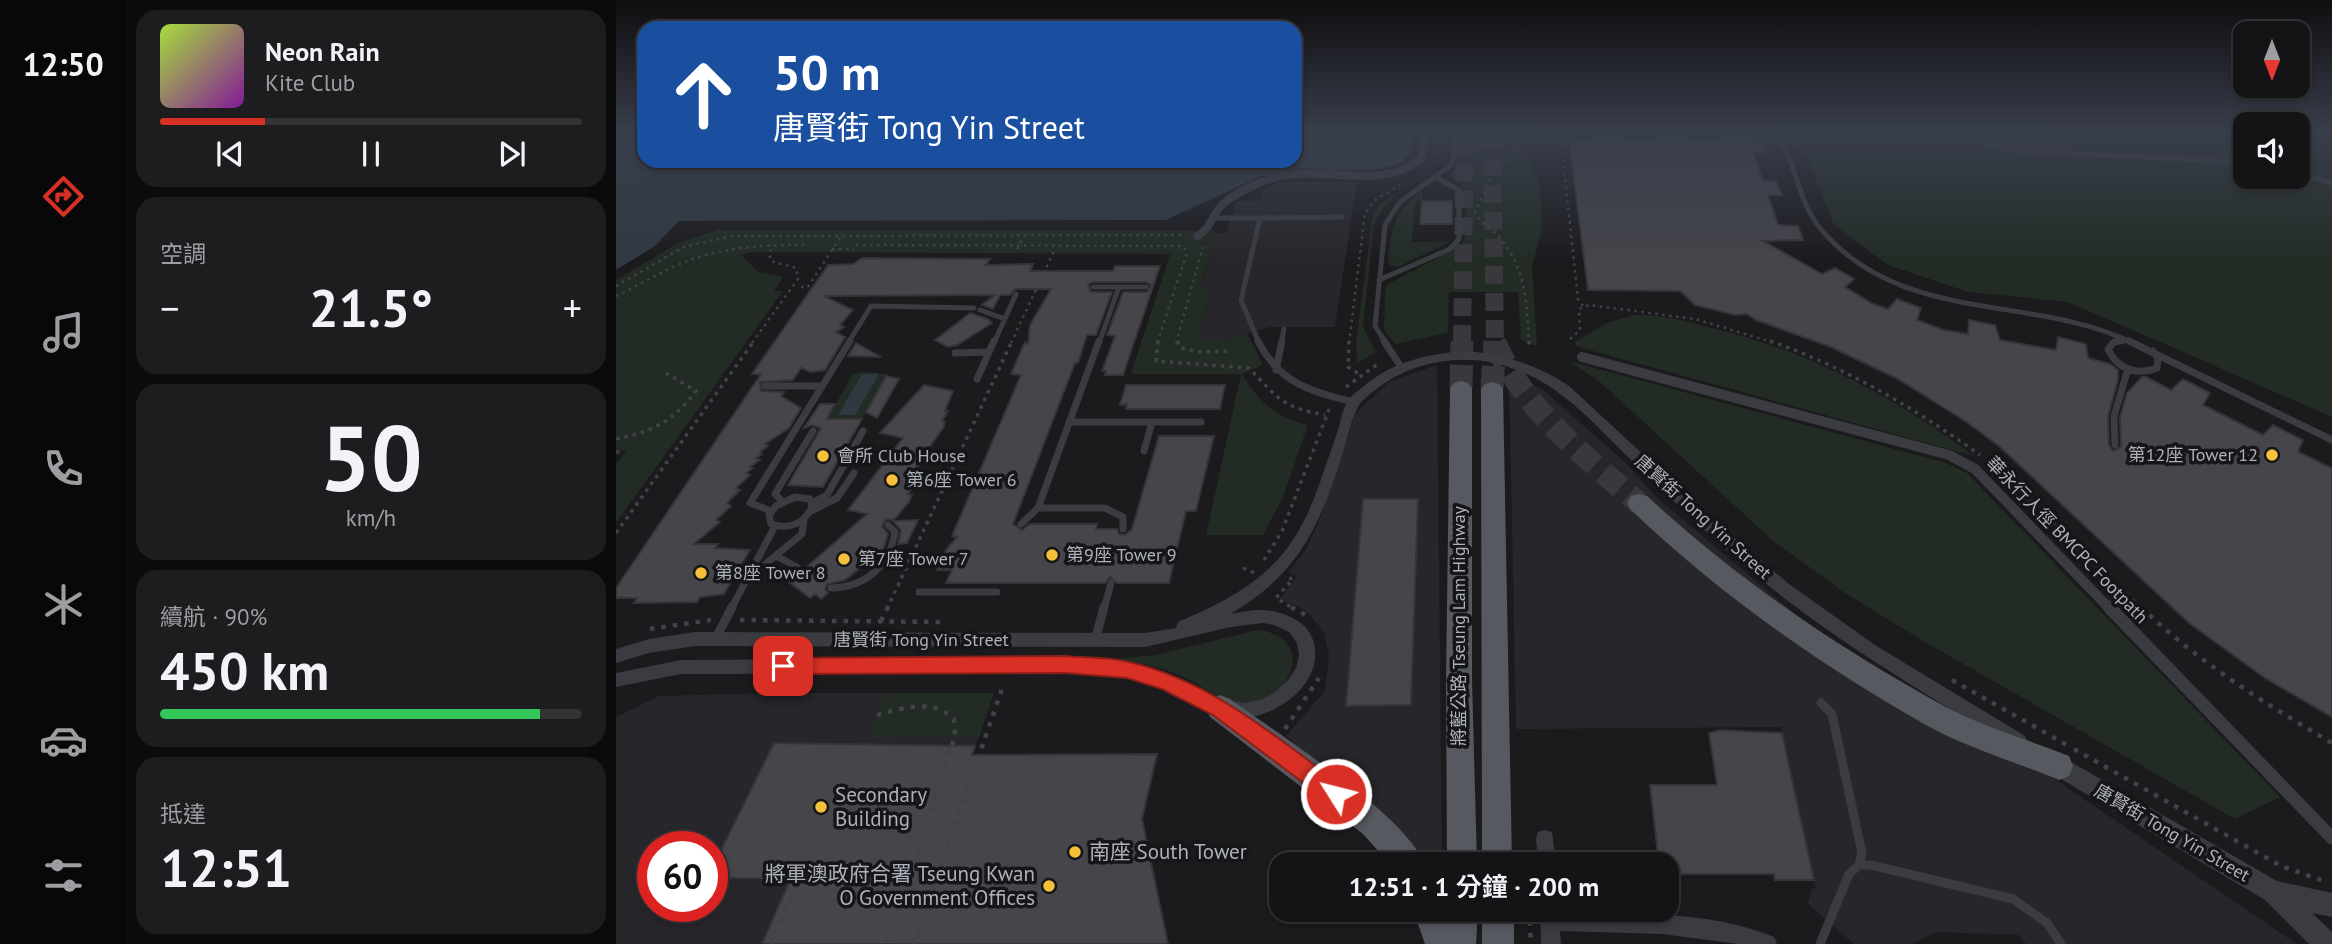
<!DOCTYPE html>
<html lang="zh-TW">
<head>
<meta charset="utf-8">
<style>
  :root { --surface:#141416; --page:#1d1d1f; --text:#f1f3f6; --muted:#9d9ea1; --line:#333335; --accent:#d93025 }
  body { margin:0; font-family:"PT Sans","Noto Sans TC",sans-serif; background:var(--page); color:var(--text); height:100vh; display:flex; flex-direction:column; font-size:26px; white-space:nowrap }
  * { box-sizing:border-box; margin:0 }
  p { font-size:23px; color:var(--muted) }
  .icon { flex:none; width:38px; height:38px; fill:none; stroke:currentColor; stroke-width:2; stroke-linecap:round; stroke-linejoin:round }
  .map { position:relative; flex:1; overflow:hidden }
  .drawer { display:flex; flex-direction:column; gap:10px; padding:10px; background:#0b0b0c; width:490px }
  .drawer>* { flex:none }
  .guide { position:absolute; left:21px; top:21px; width:665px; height:147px; border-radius:21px; box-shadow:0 4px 10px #0003,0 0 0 2px var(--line); background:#1a4fa0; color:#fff; overflow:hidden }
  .needle { width:46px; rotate:180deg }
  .buttons { position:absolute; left:1617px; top:21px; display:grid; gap:14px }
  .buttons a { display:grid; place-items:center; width:77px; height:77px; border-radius:14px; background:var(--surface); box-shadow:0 4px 10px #0003,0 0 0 2px var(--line); font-size:35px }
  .speed { position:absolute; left:21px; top:831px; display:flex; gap:14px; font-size:35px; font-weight:700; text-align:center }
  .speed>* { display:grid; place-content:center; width:91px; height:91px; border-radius:50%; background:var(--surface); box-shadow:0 4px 10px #0003,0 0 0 2px var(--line); line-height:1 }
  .speed .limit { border:10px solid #d22; background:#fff; color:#111 }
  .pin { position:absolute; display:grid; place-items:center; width:60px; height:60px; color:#fff; margin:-30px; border-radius:14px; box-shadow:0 4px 10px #0006 }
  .me { position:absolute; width:77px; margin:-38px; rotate:306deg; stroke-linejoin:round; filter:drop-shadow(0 0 5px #0008) }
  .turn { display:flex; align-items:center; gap:24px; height:147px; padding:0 21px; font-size:32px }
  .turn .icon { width:91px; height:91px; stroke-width:2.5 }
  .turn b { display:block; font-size:49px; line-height:60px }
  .big { font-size:52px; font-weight:600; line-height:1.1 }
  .drawer .widget { flex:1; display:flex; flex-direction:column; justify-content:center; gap:10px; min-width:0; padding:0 24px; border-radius:21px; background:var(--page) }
  .drawer .dial { align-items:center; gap:0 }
  .dial b { font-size:91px; line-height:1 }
  .song { display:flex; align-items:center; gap:21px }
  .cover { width:84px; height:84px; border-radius:10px; background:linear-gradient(135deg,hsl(80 70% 55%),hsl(290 70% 35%)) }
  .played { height:7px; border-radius:4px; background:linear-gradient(90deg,var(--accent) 25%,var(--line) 25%) }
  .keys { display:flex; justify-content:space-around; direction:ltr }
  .heat { display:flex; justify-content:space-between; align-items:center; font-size:38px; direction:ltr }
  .charge { height:10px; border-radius:5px; background:linear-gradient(90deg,#34c759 90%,var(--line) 0) }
  .trip { position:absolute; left:653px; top:852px; width:410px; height:70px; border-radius:21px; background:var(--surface); box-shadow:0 4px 10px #0003,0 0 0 2px var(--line); font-weight:600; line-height:70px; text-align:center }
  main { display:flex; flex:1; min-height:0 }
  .menu { display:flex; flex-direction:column; width:126px; justify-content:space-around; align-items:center; background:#080809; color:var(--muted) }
  .menu .icon { width:49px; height:49px }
  .menu .active { color:var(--accent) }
  .menu b { font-size:32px; color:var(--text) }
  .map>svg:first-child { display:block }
  .built { fill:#27262a; fill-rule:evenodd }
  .green { fill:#222b24 }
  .water { fill:#303942 }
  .building { fill:#45454a; stroke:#353439; stroke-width:2 }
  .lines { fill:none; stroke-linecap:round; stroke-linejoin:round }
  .primary-tunnel-far1 { stroke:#38383d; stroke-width:18; stroke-dasharray:18 9; stroke-linecap:butt }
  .primary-tunnel { stroke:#38383d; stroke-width:23; stroke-dasharray:23 11; stroke-linecap:butt }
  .path-far2 { stroke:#414349; stroke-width:2.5; stroke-dasharray:2.5 4.5; stroke-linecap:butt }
  .path-far1 { stroke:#414349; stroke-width:3.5; stroke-dasharray:3.5 5; stroke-linecap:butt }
  .path { stroke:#414349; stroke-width:4.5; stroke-dasharray:4.5 7; stroke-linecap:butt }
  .service-far2 { stroke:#3b3c42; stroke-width:5 }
  .service-far1 { stroke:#3b3c42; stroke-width:7 }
  .service { stroke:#3b3c42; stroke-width:9 }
  .pedestrian-far2 { stroke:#3b3c42; stroke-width:8 }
  .pedestrian-far1 { stroke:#3b3c42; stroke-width:10 }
  .pedestrian { stroke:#3b3c42; stroke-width:13 }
  .minor { fill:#3b3c42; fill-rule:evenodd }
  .tertiary { fill:#3b3c42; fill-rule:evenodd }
  .primary { fill:#575961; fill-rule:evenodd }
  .route { fill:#d93025; stroke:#8d1f18; stroke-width:2 }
  .poi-dot { fill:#f5c13a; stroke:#161518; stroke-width:2.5 }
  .labels { text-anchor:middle; stroke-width:7; stroke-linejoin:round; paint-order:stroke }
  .poi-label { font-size:18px; fill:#adb1bc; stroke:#161518; text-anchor:start }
  .street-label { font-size:18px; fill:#adb1bc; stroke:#161518 }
  .near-poi-label { font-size:21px; fill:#adb1bc; stroke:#161518; text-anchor:start }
</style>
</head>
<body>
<main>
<nav class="menu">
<b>12:50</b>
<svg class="icon active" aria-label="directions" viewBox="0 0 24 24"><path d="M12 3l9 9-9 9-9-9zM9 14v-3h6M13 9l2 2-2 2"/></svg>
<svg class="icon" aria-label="music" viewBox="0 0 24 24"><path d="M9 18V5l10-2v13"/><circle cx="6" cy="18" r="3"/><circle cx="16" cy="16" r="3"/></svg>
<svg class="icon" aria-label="phone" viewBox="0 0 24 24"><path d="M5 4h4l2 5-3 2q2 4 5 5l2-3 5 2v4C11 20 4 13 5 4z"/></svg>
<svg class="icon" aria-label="climate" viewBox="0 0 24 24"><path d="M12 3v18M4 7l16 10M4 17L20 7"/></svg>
<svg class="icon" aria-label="car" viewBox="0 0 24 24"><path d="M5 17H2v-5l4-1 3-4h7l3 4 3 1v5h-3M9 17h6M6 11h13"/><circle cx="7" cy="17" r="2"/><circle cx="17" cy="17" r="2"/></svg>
<svg class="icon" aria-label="filters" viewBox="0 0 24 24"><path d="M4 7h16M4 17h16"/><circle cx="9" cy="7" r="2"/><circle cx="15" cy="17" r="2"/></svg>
</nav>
<section class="drawer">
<div class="widget">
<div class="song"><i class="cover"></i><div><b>Neon Rain</b><p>Kite Club</p></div></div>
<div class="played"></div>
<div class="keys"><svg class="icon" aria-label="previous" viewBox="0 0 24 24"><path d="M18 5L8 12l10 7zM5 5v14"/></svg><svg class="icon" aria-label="pause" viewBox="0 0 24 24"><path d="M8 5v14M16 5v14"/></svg><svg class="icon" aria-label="next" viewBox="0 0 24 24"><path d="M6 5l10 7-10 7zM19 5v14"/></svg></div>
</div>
<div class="widget"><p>空調</p>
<div class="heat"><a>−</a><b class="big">21.5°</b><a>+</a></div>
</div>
<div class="widget dial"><b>50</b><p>km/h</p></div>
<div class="widget"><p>續航 · 90%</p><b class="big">450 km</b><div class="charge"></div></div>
<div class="widget"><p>抵達</p><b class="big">12:51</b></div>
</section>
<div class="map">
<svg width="1716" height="944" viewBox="0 0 1716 944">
  <rect width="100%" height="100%" fill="#1b1a1d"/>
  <!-- built -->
  <path class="built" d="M663,182H741L719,327H654L607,340H582L596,288H585L600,233H611L620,201H644L647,191Z
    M821,365L826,864H806L794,840L670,736L709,691L713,655L708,632L694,615L682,606L663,600L681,576L672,573L691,548L704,519L739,414L773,382Z
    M893,372L927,390L1009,462L1040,497L1196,628L1356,723L1681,944H1410L1403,935L1320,932L1297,944H1238L1192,904L1196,888H1200L1165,727L900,729Z
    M159,693H378L290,944H0V717L43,696ZM37,847H96V906H37Z"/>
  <!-- green -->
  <path class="green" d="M845,131H910V146L923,185L927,227L916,266L921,346L905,340L902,292H833L832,333L779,344L768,330L769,291L772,284L846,245L850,234V190L834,176L844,161Z
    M1163,131H1629V177H1682V131H1716V417L1452,302L1352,292L1272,265L1218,225L1190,155Z
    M807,191L806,201L799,202L796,242H834L782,267L775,266L772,263C775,231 777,209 807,191Z
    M783,192L768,207L758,224L747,327L760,352L741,363L740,342L757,213L765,203Z
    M103,230L598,231L600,233L585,287L596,288L582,340H607L631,333L647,365L626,374C643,402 659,417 692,425L667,497L647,535H590L625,374H515L554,254L135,252L125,255L142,272L165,276V281L158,291H167L0,523V464L10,451L0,450V280L62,243Z
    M1017,315C1044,314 1070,321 1096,328C1192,351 1279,397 1358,456L959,346V342L991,323Z
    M953,361L1330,463L1351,473L1664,797L1619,819L1307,641L1226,591L1155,539L983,381Z
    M245,372L271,374L246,419H211L237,374Z
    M642,630C701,637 677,702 627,704C606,704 586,685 568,677C546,667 523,663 500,659L539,655Z
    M270,693H378L363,737H251Z"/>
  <!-- water -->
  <path class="water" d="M0,131H28V161H679V131H797C797,141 797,149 791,157C773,179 704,167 677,169C666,170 657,177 645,176L550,220L63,221L39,246L0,270Z
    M246,374H263L239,415H222Z"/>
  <!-- building -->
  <path class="building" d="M977,131H997L1000,139H1042V131H1062L1066,139H1109L1107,131H1129L1132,139H1144L1149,152H1137L1147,181H1160L1166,195H1152L1162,225L1182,226L1187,240L1147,241L1206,274L1219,268L1238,279L1229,287L1257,304L1272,309L1281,299L1305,308L1301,320L1328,330L1352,334L1353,320L1379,325L1384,340L1440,350L1442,337L1470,344L1472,358L1494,364L1502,370V380L1492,416L1493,445L1497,451L1505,447L1504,417L1511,393L1526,377H1530L1555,390L1567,379L1594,393L1587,405L1647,435L1657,425L1687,440L1682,452L1716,468V717L1649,678L1573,623L1383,446L1349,421L1282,379L1215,347L1140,320L1131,314L1119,315L1079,305L1064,291L972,290L953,139H977Z
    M806,201H836V224H804Z
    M246,258L374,259L370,265L417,264L414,271H497L499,266H544L507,375H489L490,371H486L499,336L491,335L507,292H531L535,285L530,282H477L472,285L475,292H496L480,335H471L462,363H459L397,524L406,530L414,524H481L480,529H501L503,534L509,535L516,529L543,436H598L580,511H570L553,583H501L494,577L489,583H330L336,570H321L330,550L341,537L336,536L405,375L395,374L409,342L412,344L414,325L435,289H400L394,295H384L377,309L366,305L379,295L208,296L237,310L224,325L228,327L220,332L229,337L209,370L194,372L185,368L177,380L144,382L145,391L168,392L165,396L185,408L173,428L149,444L152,446L144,452L146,454L140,458L144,460L134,467L137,468L130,473L134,475L120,488L124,490L111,503L115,506L100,520L104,522L78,544H102L99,548L134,550L108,594L84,597L81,602L18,603L21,598H0V588L145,374H136L212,265L237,264Z
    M354,313L372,319L376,323L341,345L332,347L319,340Z
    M240,343L265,357L232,356Z
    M270,376L283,379L261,418L250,412Z
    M308,385L337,391L329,411H332L326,421L329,422L327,428L301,465H304L300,469L303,470L296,482L299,483L292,494L296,495L293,502L277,521L302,520L291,543L282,544L285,530L276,520L270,519L266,526L272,534L267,550L229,580L211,584L209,589L212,593L205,599L199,594L194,598L169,579L185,572L251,514L232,510L287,438L264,433Z
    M510,385H609L604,409H510L511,404L504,405Z
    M204,404H219L211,419H246L207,487L172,485L205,428L196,425L188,428Z
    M747,499H802L795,705L730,706Z
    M1104,730L1166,733L1198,880H1159L1158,874H1050V864H1043L1034,785H1101L1093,733Z
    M158,743L359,746L356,755L541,754L526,819L552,944H146L175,878H96V868Z"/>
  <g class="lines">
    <!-- primary-tunnel-far1 -->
    <path class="primary-tunnel-far1" d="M876,131L879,343
      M846,343L849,131"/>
    <!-- primary-tunnel -->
    <path class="primary-tunnel" d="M879,343C909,410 968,456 1023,503
      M845,388L846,341
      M876,389L879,341"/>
    <!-- path-far2 -->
    <path class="path-far2" d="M867,131L859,140L858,148C883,176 874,181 859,212C867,227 876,228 885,239C910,270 911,305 913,343
      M944,131L962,299L967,306
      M818,162L824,152V131
      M874,166L894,160L901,154L898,142L883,131
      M240,245L567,246L571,253L541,343
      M216,249H238
      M401,249L408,236
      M0,286L68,247L115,236L570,235
      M185,287H192L225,236
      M0,296C22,286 42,273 64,264C103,247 146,245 188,245
      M954,339L964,330L963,309L973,305L1079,319L1159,343
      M136,343L182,279L180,268L155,261L153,253L158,245
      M395,343L439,249
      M560,343L587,247
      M733,343L749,213L759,200L789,182"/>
    <!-- path-far1 -->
    <path class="path-far1" d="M542,341L540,361L633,368C662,398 665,407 709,415
      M561,341L565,348L584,352L611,351
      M733,341L732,367L745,375
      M913,341V348
      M1154,341C1231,368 1298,408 1364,455
      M730,387L763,363
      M0,439C36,432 58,421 80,391L50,373
      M0,452H4
      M1375,464L1526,609
      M0,533L138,341
      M648,560L666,531L714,407
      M627,568L638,573
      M673,578L677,579L660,598L678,609
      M271,609L396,341"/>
    <!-- path -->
    <path class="path" d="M675,607L691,616
      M1525,607C1582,662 1648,703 1716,743
      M124,620L326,622
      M265,621L272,607
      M34,629L95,620
      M1336,680L1451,745
      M261,715C287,708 317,698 338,719L339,736L275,935L267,944
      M669,729L703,678
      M1458,749L1665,866L1711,882
      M911,853V864
      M913,910L915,944
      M155,944L183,878
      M298,944L388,683"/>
    <!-- service-far2 -->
    <path class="service-far2" d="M1011,131H1024
      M1158,131C1180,159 1181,199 1203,227C1284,326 1415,293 1517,343
      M1322,131L1400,151L1629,162
      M1682,173L1716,183
      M599,218H644
      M763,280L834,249L843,239V190L821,178
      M477,287H530
      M364,310L389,319
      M232,343L255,306L358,308
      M378,343L400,294
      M483,343L503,287
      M643,343L625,300L644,218L726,217
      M665,343L668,329
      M770,343L759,326L769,225L784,202L834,166L838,157L839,131
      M1497,343L1512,340"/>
    <!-- service-far1 -->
    <path class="service-far1" d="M483,341L422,508H489L507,517V529
      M642,341C664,384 694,391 738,402
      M768,341L785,367
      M1505,341L1498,342L1492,349C1501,369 1521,376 1541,368L1542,359L1537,351
      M1513,341L1716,440
      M339,353L373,352
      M660,370L666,341
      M361,379L378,341
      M149,386H206
      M453,422H585
      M1499,445L1498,416L1512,369
      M528,451L536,422
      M179,497L194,499L196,507C188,524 173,530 155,524L153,515L160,506Z
      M166,501L159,494L197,431
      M196,503L211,495L247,431
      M155,511L134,503L234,341
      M195,511L221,498L238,473
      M405,524L422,508
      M160,556L181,567
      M136,575L186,534L188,519
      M215,588C250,587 273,567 279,532L272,525
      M303,592H381
      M115,609L159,526
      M488,609L495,583"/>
    <!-- service -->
    <path class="service" d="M100,638L116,607
      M479,640L488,607
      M1205,703L1216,714L1246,853L1243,865
      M1204,944L1233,874L1243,865H1255L1397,899L1431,923L1445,944"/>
    <!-- pedestrian-far2 -->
    <path class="pedestrian-far2" d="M581,236C596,228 596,213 608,203C623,191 651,177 671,175C716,168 768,190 806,158L809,131"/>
    <!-- pedestrian-far1 -->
    <path class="pedestrian-far1" d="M966,357L1333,455L1359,469L1494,609"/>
    <!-- pedestrian -->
    <path class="pedestrian" d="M1493,607L1716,838"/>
    <!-- minor -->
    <path class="minor" d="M852,351C889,355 922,365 953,386L1111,532L1173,584L1259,645L1409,736L1412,742L1409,748L1403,750L1397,748C1310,693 1221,643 1142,577C1096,539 1053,497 1010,455C976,422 945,385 898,369C853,352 801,359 763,387C757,392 747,399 743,405C734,421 729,448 723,465C701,533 677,578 614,614C622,612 631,611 640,610C660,609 690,618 697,640C710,680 665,714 630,718C599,722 573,698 546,688C524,679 498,675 474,673C430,669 385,673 341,673C249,673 157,674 65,674L0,687V673L65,660L471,658L539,670L565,680L601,699L628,703L644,700L658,693L672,680L680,668L683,655L681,643L673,632L658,625L647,623L615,627L529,647L79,646L33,653L0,663V649L33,639L79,632L529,633L560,628L562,622C609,602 653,580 680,535C699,504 708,469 720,436C724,425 726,410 732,400C736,395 743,390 748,386C777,361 815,353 852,351Z
      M929,830L936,832L940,864H922L920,839L922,832Z
      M924,910C944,910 962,912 982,913C1042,914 1102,914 1158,937L1161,944H1122L1046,934L944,931L945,944H925Z"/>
    <!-- tertiary -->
    <path class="tertiary" d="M1443,755L1661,881L1716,893V917L1696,913L1716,932V944H1693L1649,900L1435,773L1432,766L1435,759Z"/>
    <!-- primary -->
    <path class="primary" d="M845,381L852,383L856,388V680L861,864H831L830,680L834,388L838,383Z
      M876,382L883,384L887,389L896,864H866L865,389L869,384Z
      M1023,494L1031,496C1121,579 1223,649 1330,707C1368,727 1413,740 1453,756L1457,766L1453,776L1443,780C1400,762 1351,748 1310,725C1204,665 1103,594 1015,510L1011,503L1015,496Z
      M604,695L614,699C659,732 792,816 808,864H774L747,834L594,717L590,708L594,699Z
      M797,910H829L830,914V910H862L860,944H809Z
      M866,910H898V944H866Z"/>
  </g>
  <!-- sky -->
  <linearGradient id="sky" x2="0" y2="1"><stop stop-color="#0f0e10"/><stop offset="0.5" stop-color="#393e4c"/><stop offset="1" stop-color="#393e4c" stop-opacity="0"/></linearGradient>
  <rect width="1716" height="263" fill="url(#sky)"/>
  <!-- route -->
  <path class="route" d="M449,656C470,658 492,657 513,662C596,681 661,738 728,787L731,794L728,802L720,805L713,802L597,715L546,689L511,678L449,673L167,674L160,672L158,666L160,660L167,658Z"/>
  <!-- markers -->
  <g class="poi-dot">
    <circle cx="1656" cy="455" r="7"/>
    <circle cx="207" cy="456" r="7"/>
    <circle cx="276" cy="480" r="7"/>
    <circle cx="436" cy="555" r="7"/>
    <circle cx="228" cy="559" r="7"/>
    <circle cx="85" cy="573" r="7"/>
    <circle cx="205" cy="807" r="7"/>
    <circle cx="459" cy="852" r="7"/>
    <circle cx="433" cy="886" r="7"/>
  </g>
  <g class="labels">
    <!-- poi labels -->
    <g class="poi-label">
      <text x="1642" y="461" text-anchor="end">第12座 Tower 12</text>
      <text x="221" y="462">會所 Club House</text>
      <text x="290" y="486">第6座 Tower 6</text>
      <text x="450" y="561">第9座 Tower 9</text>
      <text x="242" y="565">第7座 Tower 7</text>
      <text x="99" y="579">第8座 Tower 8</text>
    </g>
    <!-- street labels -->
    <g class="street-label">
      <text transform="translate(1087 517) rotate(42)" y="6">唐賢街 Tong Yin Street</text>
      <text transform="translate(1451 540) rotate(46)" y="6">華永行人徑 BMCPC Footpath</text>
      <text transform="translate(843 626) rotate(-90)" y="6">將藍公路 Tseung Lam Highway</text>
      <text x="305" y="646">唐賢街 Tong Yin Street</text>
      <text transform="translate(1556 833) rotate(30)" y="6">唐賢街 Tong Yin Street</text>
    </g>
    <!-- near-poi labels -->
    <g class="near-poi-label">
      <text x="219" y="802">Secondary<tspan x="219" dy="24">Building</tspan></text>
      <text x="473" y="859">南座 South Tower</text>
      <text x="419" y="881" text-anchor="end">將軍澳政府合署 Tseung Kwan<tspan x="419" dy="24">O Government Offices</tspan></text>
    </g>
  </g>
</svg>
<div class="buttons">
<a><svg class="needle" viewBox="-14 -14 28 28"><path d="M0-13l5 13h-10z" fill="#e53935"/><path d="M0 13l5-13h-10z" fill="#9d9ea1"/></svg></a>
<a><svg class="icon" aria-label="sound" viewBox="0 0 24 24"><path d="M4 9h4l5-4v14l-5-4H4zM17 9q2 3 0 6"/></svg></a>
</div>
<div class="speed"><div class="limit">60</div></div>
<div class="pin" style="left:167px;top:666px;background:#d93025"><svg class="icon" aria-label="arrive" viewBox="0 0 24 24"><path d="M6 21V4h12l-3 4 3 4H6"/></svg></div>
<svg class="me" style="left:720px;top:794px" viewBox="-20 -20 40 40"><circle r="17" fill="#d93025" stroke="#fff" stroke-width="3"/><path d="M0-11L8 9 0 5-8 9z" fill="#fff"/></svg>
<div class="trip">12:51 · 1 分鐘 · 200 m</div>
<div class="guide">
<div class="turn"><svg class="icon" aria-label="ahead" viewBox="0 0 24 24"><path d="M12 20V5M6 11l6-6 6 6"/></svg><div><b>50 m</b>唐賢街 Tong Yin Street</div></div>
</div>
</div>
</main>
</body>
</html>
